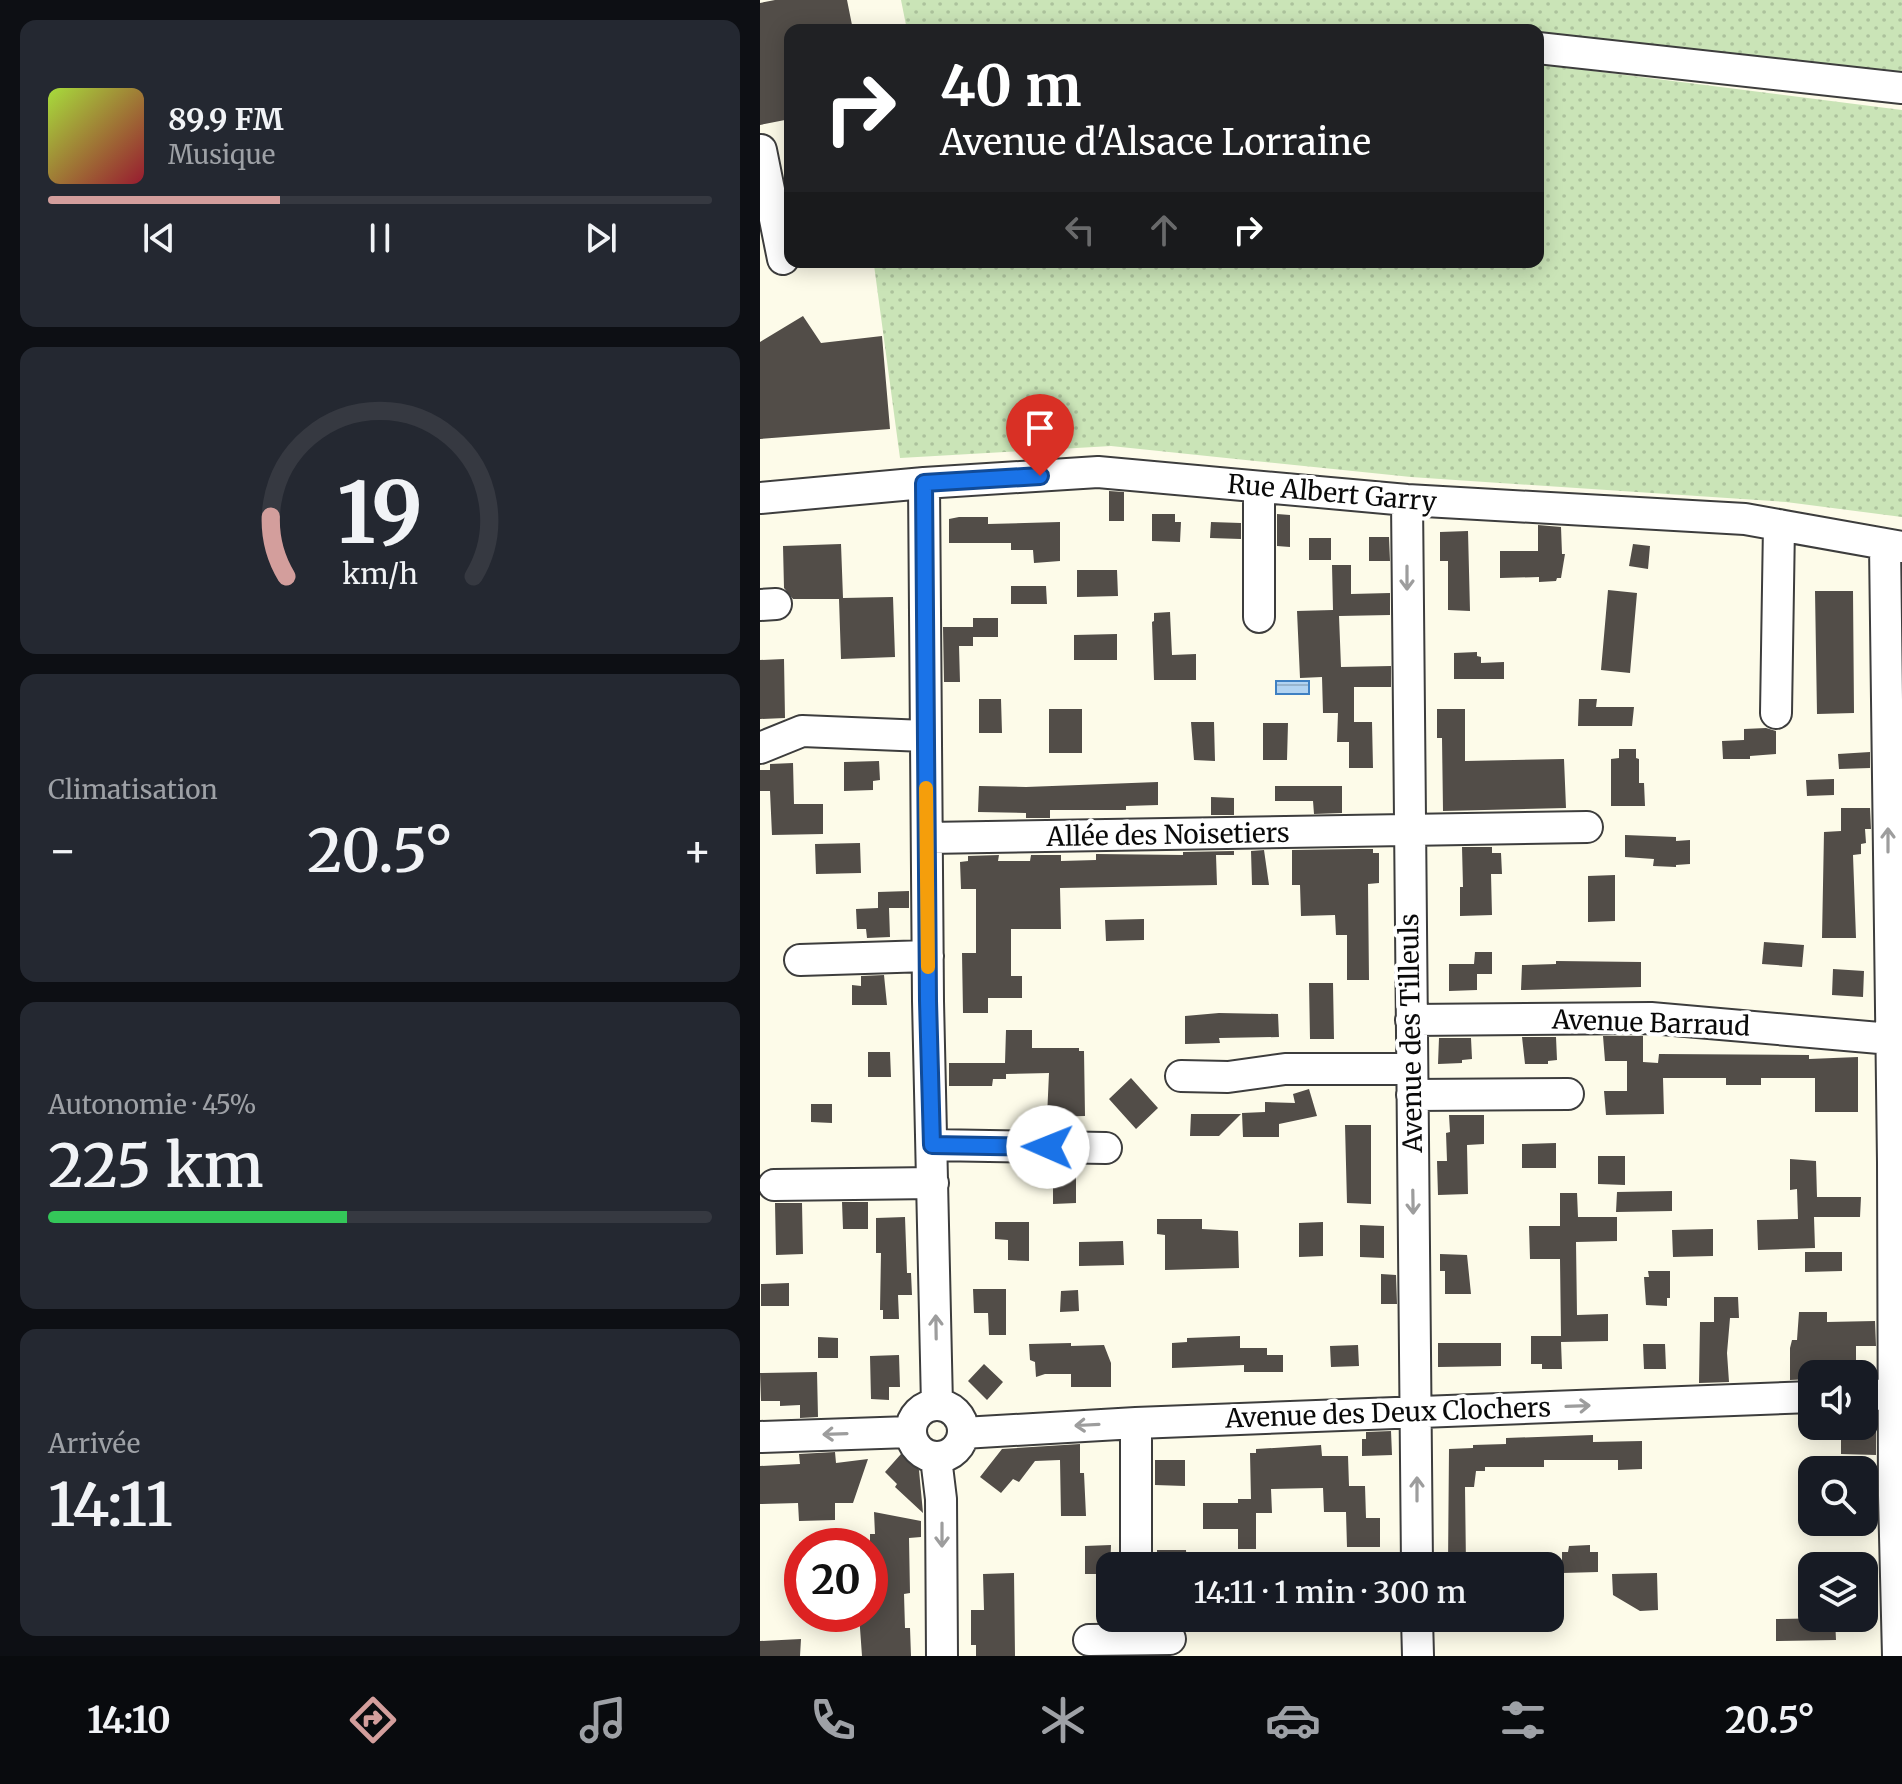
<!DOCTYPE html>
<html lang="fr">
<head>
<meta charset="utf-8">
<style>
  :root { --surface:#171b24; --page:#242831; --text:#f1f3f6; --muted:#9ea1a6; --line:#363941; --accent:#d39e9c }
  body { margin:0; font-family:Merriweather,serif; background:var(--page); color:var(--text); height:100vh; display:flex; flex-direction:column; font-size:30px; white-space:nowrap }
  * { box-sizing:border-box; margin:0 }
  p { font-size:26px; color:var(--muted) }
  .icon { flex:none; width:44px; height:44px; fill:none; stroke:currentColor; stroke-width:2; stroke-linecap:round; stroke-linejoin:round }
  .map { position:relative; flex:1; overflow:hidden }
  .drawer { display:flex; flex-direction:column; gap:20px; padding:20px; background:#0d0f14; width:760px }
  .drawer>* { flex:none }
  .top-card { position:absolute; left:24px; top:24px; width:760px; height:244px; border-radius:16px; box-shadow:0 4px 20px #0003; background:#202124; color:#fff; overflow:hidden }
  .fabs { position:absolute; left:1038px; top:1360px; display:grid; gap:16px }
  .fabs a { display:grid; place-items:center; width:80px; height:80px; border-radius:16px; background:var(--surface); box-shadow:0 4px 20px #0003; font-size:40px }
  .speed { position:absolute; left:24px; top:1528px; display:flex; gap:16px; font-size:40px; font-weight:700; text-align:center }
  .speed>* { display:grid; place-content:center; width:104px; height:104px; border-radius:50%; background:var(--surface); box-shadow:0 4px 20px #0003; line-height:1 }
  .speed .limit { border:12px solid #d22; background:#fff; color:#111 }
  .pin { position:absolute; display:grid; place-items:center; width:68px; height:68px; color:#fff; margin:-82px -34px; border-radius:50% 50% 50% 0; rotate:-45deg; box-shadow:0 0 8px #0007 }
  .pin .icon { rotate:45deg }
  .me { position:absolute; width:88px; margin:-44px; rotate:271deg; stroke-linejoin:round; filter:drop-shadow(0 0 6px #0008) }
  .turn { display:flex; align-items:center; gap:28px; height:168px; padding:0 24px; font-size:36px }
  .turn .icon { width:104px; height:104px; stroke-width:2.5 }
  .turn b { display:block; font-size:56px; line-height:68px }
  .lanes { display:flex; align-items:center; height:76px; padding:0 24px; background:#0003; justify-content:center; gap:40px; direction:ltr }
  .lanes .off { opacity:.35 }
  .big { font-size:60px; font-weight:600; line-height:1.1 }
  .drawer .widget { flex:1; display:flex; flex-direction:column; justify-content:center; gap:12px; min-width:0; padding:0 28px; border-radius:16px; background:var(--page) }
  .drawer .dial { align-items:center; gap:0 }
  .dial svg { height:208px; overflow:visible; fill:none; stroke:var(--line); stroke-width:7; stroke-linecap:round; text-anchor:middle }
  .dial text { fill:var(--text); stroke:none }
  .song { display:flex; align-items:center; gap:24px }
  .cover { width:96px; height:96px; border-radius:12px; background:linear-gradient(135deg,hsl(80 70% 55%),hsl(350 70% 35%)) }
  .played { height:8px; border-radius:4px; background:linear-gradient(90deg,var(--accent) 35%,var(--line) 35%) }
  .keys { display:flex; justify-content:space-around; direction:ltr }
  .heat { display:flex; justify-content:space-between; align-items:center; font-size:44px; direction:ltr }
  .charge { height:12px; border-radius:6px; background:linear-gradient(90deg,#34c759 45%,var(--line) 0) }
  .trip { position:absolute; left:336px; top:1552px; width:468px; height:80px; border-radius:16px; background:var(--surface); box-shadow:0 4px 20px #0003; font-weight:600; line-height:80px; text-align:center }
  .tabs { display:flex; height:128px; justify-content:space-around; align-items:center; background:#090b0e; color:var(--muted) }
  .tabs .icon { width:56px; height:56px }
  .tabs .current { color:var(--accent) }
  .tabs b { font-size:36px; color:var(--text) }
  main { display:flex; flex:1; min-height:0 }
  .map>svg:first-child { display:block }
  .green { fill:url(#green-dots) }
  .water { fill:url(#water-rules); stroke:#3f80c2; stroke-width:2 }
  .building { fill:#524d48 }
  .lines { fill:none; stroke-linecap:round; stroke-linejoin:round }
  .minor-casing { stroke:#3d3d3d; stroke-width:34 }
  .minor { stroke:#fff; stroke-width:30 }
  .oneway { stroke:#9d9d9d }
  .route-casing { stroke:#114b97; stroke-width:20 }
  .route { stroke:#1a73e8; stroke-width:14 }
  .slow { stroke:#f59e0b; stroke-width:14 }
  .labels { text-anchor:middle; stroke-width:8; stroke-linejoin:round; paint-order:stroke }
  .street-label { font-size:26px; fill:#0a0a0a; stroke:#fff }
</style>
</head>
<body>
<main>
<section class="drawer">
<div class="widget">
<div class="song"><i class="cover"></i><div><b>89.9 FM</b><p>Musique</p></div></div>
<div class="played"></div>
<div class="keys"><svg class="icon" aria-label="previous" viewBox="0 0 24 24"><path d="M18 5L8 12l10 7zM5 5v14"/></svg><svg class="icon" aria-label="pause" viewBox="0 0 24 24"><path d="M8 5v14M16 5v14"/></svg><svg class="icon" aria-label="next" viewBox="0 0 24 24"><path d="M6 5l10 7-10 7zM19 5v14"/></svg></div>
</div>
<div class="widget dial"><svg viewBox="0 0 100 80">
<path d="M14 69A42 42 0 1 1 86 69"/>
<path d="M14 69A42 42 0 0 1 8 46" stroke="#d39e9c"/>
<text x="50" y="56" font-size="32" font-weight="700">19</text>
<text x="50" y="72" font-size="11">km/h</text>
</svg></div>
<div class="widget"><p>Climatisation</p>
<div class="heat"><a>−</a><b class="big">20.5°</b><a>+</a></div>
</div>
<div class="widget"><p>Autonomie · 45%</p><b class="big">225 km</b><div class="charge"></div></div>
<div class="widget"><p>Arrivée</p><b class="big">14:11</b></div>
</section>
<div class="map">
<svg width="1142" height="1656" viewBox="0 0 1142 1656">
  <defs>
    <pattern id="green-dots" width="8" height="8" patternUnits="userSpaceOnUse" patternTransform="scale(2)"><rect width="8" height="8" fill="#cae4b7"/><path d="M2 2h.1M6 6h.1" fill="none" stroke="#acc29c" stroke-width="1.8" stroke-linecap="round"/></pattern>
    <pattern id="water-rules" width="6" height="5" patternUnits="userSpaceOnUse" patternTransform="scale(2)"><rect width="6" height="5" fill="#b2d3f1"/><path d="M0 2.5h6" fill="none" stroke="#98b4cd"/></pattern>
  </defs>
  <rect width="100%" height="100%" fill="#fdfbe9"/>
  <!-- green -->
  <path class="green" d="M141,0H1142V74L778,34V30H147Z
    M778,64L1142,110V517L1026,502L651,477L351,446L140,458L114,265L128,262H778Z"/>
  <!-- water -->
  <path class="water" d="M516,681H549V694H516Z"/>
  <!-- building -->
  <path class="building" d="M15,0H87L93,30H30V119L0,125V3Z
    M43,316L61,343L122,336L130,429L0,439V342Z
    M349,491L364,492V521H349Z
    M392,514H415V522H421L420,542L392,541Z
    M517,514L530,515V547L517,546Z
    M199,517H228V524L300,522V561L274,563L273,550H251V543H189V519Z
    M451,522L481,523V539L450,538Z
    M778,525L801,527L802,554H805L801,578H797L796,581L779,582V577L740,578V551H778Z
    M708,531L710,611L688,610V561H680V532Z
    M609,537H629L630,561H609Z
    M549,538H571V560H549Z
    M81,544L83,598L133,597L135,657L81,659L79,599H33L24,588L23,546Z
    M873,544L890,546L888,569L869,566Z
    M572,565H591V594L630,593V615L579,616L581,667L631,666V687H594V722H612L613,768H589V742H577L578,713H563L562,677L540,678L537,611L573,610Z
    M317,570H357L358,596L317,597Z
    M251,586H286L287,604H251Z
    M848,590L877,593L870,673L841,670Z
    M1055,591H1093L1094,713L1057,714Z
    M410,612L412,655L436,654V680H394L392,622L394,621V613Z
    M213,618H238V637H213V646H199L200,682H184L183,627H213Z
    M357,634V660H314V635Z
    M717,652V656L721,657V663L744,662V679H694V653Z
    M24,659L25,718L0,719V660Z
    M219,699H241L242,733H219Z
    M819,699H837L836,707H874L872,726H818Z
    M289,709H322V753H289Z
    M677,709H705V761L804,759L806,808L683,811L682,738H677Z
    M431,722H454L455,761L434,760Z
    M503,723H528L527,760H503Z
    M1006,728L1016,731V754L990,756V759H963L962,741L984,740V729Z
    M859,749H876V758L879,759V783H884L885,806H851V759L859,758Z
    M1110,752V768L1079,769L1078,754Z
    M119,761L120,780L113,781V790L84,791V762Z
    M33,763L34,804H63V834L12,835L10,791H0V770H10V764Z
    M1074,779V795L1047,796L1046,780Z
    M398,782V805L366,806V810H290V818H266V813L218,812L219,786L266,787Z
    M515,786H582V813L554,814L553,801H515Z
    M451,797L474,798V815H451Z
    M1081,808H1110L1111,829H1105L1106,843L1101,844V854L1093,855L1096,938H1062L1064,832L1081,831Z
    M865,835L916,837V841L930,840V864L916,865V867L893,866L894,859L865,857Z
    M100,843L101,873L56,874L55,844Z
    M702,847H732V853H741L742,874H731L732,915L700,916V887H703Z
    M599,849H613V853H619V883L608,884L609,980H587V935H576L575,915L541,916L540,885H532V850Z
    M504,850L509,885H492L491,851Z
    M474,851V855H456L457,885L300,888L301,929H251V976H262V998H228V1013H203L202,953H216V889H201L200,862L208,861V856L239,855L238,861H270L271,855H301V861L336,860V854L423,855V852Z
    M855,875V921L828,922V876Z
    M149,891V908H129L130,937L107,938L106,929H97L96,909L118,908V892Z
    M384,919V940L346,941L345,920Z
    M1004,942L1044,945L1042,967L1002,964Z
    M715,952H732V974H717V990L689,991V964H714Z
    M796,961L881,962V987L761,990L762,965L796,964Z
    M1073,969L1104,971L1103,997L1072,995Z
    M124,975L127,1005H92V985L101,986V976Z
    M549,983H573L574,1039H550Z
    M459,1013L518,1014L519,1037L459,1038L460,1043L425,1044V1016Z
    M246,1030H272V1048H319V1051H324L325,1116L287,1117L289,1073L246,1074V1079H233L232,1086H189V1063H245Z
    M843,1036H883V1062L898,1063L899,1054L1049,1055V1059L1098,1057V1112H1055V1078H1001V1085H966V1078H903L904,1114L846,1115L844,1091H867V1061H845Z
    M762,1037H796L797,1060L788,1061V1064H765Z
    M679,1038H711L712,1059L702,1060V1063L678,1064Z
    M108,1052H130L131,1077H108Z
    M371,1078L398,1108L376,1129L349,1099Z
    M549,1089L557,1116L519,1124V1137H483L482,1113L505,1112V1102L535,1103L533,1094Z
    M51,1104H72V1123L51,1122Z
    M431,1114H481L459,1136H430Z
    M689,1115H724V1144L707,1145L708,1194L678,1195L677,1161H687L686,1133L690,1132Z
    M585,1125H611V1204L587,1203Z
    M796,1143V1168H762V1144Z
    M838,1156H865V1185L838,1184Z
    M1030,1159L1056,1161L1057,1197H1101L1100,1217H1054L1055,1248L998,1250L997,1220L1038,1219L1037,1189L1030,1190Z
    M279,1165L316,1166V1203L293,1204V1179H279Z
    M912,1191V1211L856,1212L857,1192Z
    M800,1193H817L818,1217H857V1241L816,1242L817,1315L848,1314V1341L801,1342L802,1369H782V1364H771V1336H801L800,1259H770L769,1226H800Z
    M82,1202H108V1229H83Z
    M15,1203H42L43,1254L16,1255Z
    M145,1217L147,1273H151L152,1295H138L139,1319H123V1310H120L121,1253H116V1218Z
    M397,1219H442V1229L478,1231L479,1268L405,1270V1235L397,1234Z
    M235,1222H269V1261L248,1260V1240L235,1239Z
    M563,1222V1256L539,1257V1223Z
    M600,1225L624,1226V1258L600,1257Z
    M953,1229V1256L913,1257L912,1230Z
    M363,1241L364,1265L319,1266V1242Z
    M1045,1252H1082V1271L1045,1272Z
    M680,1254L707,1255L711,1294H685V1271H680Z
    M888,1271H910V1298H907V1306L886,1305L884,1277H889Z
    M621,1274L636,1275L637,1304H621Z
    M29,1283V1306H1V1284Z
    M213,1289H246V1335H229L228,1313H214Z
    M318,1290L319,1311L300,1312L301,1291Z
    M954,1297H978L979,1318H970L967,1353L969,1382L939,1383L940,1322H954Z
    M1039,1312H1067V1322L1115,1321L1116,1346H1096V1374H1052V1379L1030,1380V1348L1032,1340H1037Z
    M480,1336V1348H507V1355H523V1372H484V1365L412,1368V1343L427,1342V1338Z
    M58,1337L78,1338V1358H58Z
    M311,1343V1346L344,1345L351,1363V1387H311V1374H285L276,1377L275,1362L270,1360L269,1344Z
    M678,1343H741V1366L678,1367Z
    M883,1344H905L906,1369H884Z
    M598,1345L599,1366L571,1367L570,1346Z
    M139,1355L140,1387H129V1400L111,1399L110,1356Z
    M224,1364L243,1382L227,1400L208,1381Z
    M57,1372L58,1417L40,1418V1405L20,1406V1401H1L0,1373Z
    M1081,1426L1116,1427V1455L1081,1454Z
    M631,1431L632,1455L602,1456V1439H606V1432Z
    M833,1435V1442L882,1441V1469L858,1470V1460H784V1467H725V1471H716L714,1487H705L706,1566H688L689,1449L713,1448V1445L746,1444V1438Z
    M320,1444V1473H324L326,1516H301L300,1460L275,1461L259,1482L253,1479L241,1493L220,1477L242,1449Z
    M561,1445L562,1456H588L589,1486H605L606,1518H620V1547H587L586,1512H564L563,1488L511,1489L512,1513H496V1549H478V1529H443V1503H478V1499H491L490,1453H496V1449Z
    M75,1452L76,1463L108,1459L93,1503H75V1520L39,1521L38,1503L0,1504V1466L40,1464L39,1454Z
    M141,1454L159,1470L163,1513L135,1487L137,1484L125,1472Z
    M395,1460H425V1486L395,1485Z
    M114,1512L161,1521V1537L149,1538L150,1593L144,1594L145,1628H150L151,1656H102L99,1614H110V1534H115Z
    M351,1545L350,1574H325V1546Z
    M830,1545V1552H838V1572L802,1573V1552H808L809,1546Z
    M397,1550H426L427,1566H397Z
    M254,1573L255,1656H216V1645H211V1610H224L223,1574Z
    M897,1573L898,1610L880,1611L853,1595L852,1574Z
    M1075,1618L1076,1640L1016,1641V1619Z
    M41,1639L40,1656H0V1641Z"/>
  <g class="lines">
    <!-- minor casing -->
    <g class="minor-casing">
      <path id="minor" d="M778,48L1142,88
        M1,150L23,259
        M164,483L168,1001L177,1405
        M0,498L164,483L338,472L647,500L985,519L1142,547
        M647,500L657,1566
        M1125,545L1133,1162L1134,1496L1138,1656
        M0,605L16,604
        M499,617V487
        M1016,713L1019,525
        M0,748L42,731L165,736
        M167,838L827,827
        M40,960L168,956
        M651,1020L891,1018L1131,1039
        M421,1076L468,1077L525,1069H652
        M652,1095L808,1094
        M172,1145L346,1148
        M14,1185L173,1183
        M1104,1395L1135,1394
        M151 1431a26 26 0 1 1 52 0a26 26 0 1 1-52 0Z
        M203,1433L376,1423L1052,1397
        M0,1437L150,1432
        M176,1458L181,1499L182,1656
        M376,1566V1423
        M657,1618L658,1656
        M329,1640L410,1639"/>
    </g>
    <!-- minor -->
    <use href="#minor" class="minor"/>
  </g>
  <!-- one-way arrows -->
  <defs><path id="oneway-shaft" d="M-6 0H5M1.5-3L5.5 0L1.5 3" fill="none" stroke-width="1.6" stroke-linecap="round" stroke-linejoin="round" transform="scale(2)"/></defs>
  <g class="oneway">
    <use href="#oneway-shaft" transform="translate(647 578) rotate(90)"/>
    <use href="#oneway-shaft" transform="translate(1128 840) rotate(-90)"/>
    <use href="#oneway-shaft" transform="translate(653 1202) rotate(89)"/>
    <use href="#oneway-shaft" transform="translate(176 1327) rotate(-91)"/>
    <use href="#oneway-shaft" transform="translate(818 1406) rotate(-2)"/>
    <use href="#oneway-shaft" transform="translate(327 1425) rotate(177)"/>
    <use href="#oneway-shaft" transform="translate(75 1434) rotate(178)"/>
    <use href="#oneway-shaft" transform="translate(657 1489) rotate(-90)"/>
    <use href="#oneway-shaft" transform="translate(182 1535) rotate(90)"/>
  </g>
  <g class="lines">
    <!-- route casing -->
    <g class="route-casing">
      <path id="route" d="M280,476L164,483L168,1001L172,1145L288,1147"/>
    </g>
    <!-- route -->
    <use href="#route" class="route"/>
    <!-- slow -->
    <path class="slow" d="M166,788L168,967"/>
  </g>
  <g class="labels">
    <!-- street labels -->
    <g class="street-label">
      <text transform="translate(572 493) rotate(5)" y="9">Rue Albert Garry</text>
      <text transform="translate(408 835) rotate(-1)" y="9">Allée des Noisetiers</text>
      <text transform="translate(891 1023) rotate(2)" y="9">Avenue Barraud</text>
      <text transform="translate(651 1033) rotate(-91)" y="9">Avenue des Tilleuls</text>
      <text transform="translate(628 1413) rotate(-2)" y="9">Avenue des Deux Clochers</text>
    </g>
  </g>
</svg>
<div class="fabs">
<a><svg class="icon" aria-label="sound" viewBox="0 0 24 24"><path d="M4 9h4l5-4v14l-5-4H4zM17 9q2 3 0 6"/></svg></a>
<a><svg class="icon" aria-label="search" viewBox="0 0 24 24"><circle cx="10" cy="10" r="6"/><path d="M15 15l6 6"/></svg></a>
<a><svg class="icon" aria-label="layers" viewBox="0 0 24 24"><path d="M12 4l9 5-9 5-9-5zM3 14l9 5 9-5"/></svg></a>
</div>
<div class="speed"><div class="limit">20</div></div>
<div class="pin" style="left:280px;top:476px;background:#d93025"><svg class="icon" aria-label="arrive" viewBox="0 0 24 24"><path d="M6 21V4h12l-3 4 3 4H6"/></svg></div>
<svg class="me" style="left:288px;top:1147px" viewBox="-20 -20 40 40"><circle r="19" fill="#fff"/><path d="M0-13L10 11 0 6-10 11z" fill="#1a73e8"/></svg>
<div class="trip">14:11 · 1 min · 300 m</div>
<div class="top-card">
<div class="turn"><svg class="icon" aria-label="right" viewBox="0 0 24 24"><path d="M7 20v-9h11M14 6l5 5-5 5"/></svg><div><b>40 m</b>Avenue d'Alsace Lorraine</div></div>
<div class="lanes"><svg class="icon off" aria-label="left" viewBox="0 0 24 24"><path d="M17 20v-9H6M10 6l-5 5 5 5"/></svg><svg class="icon off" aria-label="ahead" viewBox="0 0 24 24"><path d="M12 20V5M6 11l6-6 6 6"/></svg><svg class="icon" aria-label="right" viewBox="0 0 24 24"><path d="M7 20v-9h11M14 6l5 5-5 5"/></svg></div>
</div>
</div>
</main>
<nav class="tabs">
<b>14:10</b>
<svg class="icon current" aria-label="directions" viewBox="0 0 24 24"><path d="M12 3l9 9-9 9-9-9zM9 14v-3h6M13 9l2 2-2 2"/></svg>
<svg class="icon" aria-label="music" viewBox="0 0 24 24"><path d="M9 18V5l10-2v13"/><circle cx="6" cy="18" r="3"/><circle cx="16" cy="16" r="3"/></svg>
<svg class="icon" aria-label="phone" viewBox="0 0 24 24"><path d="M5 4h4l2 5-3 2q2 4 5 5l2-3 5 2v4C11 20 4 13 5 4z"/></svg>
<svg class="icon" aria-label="climate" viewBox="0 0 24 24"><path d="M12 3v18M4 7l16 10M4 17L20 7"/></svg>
<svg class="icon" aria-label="car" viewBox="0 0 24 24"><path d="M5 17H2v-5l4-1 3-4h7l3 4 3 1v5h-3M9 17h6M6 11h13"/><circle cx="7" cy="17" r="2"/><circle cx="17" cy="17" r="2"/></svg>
<svg class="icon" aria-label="filters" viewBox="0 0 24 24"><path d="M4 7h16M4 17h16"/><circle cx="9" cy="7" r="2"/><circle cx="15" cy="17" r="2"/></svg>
<b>20.5°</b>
</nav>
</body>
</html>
